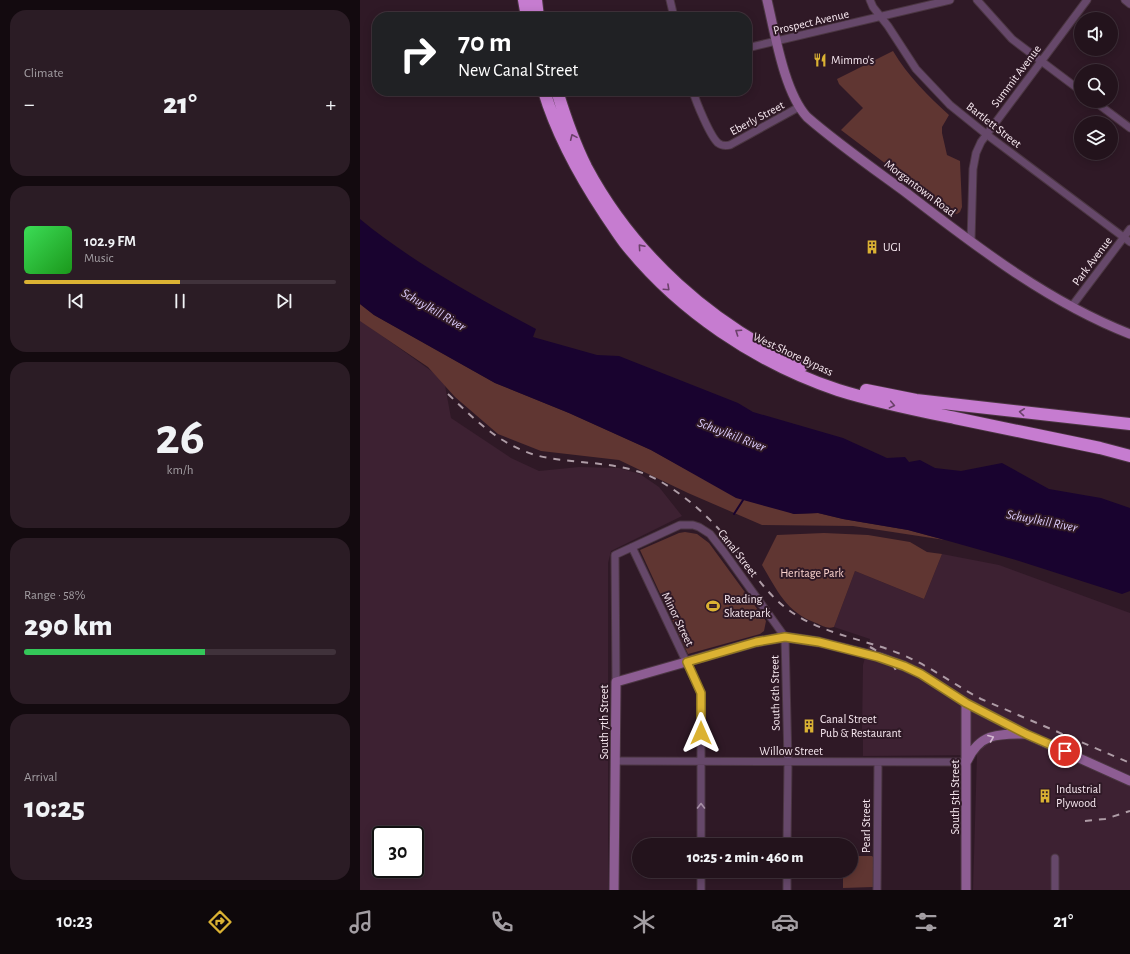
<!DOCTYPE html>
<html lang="en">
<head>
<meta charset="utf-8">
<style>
  :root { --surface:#23131c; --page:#2b1c25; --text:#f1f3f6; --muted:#a39ea3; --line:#40323b; --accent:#dbb233 }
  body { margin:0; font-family:"Alegreya Sans",sans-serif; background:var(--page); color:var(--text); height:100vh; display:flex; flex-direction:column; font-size:15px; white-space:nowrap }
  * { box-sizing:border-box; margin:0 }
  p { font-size:13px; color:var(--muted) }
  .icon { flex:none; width:22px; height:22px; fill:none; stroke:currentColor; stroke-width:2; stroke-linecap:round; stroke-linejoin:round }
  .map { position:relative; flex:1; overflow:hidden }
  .details { display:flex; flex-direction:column; gap:10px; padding:10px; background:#130a0f; width:360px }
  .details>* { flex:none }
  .guide { position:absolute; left:12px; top:12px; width:380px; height:84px; border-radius:16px; box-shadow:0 2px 10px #0003,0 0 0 1px var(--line); background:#202124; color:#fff; overflow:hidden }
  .fabs { position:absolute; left:714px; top:12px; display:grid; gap:8px }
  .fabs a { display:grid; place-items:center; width:44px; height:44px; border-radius:50%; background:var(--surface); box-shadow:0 2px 10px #0003,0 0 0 1px var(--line); font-size:20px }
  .speed { position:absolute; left:12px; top:826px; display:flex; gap:8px; font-size:20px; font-weight:700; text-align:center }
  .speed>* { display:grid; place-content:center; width:52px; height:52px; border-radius:50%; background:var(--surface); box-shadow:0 2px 10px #0003,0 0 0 1px var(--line); line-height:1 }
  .speed .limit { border:2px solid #111; border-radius:6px; background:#fff; color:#111 }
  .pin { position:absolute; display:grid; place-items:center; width:34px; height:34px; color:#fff; margin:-17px; border:2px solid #fff; border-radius:50%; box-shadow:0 1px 4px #0007 }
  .me { position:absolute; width:44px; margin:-22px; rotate:0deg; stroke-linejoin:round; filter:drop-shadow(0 0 3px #0008) }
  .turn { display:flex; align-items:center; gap:14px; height:84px; padding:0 20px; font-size:18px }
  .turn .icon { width:52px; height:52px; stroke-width:2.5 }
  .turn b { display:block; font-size:28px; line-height:34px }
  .big { font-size:30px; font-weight:800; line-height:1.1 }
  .details .widget { flex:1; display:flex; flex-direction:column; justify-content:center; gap:6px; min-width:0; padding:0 14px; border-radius:16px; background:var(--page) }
  .details .dial { align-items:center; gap:0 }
  .dial b { font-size:52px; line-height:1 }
  .song { display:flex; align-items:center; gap:12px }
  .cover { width:48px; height:48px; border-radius:6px; background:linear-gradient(135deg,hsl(130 70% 55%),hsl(120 70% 35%)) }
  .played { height:4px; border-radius:2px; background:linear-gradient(90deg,var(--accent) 50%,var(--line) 50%) }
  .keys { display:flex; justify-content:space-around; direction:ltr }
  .heat { display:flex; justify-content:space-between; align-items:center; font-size:22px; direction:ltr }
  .charge { height:6px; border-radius:3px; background:linear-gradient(90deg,#34c759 58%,var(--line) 0) }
  .trip { position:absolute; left:272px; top:838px; width:226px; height:40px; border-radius:20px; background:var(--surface); box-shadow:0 2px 10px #0003,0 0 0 1px var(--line); font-weight:800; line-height:40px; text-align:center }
  .tab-bar { display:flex; height:64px; justify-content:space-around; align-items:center; background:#0e080b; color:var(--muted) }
  .tab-bar .icon { width:28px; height:28px }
  .tab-bar .on { color:var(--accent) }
  .tab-bar b { font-size:18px; color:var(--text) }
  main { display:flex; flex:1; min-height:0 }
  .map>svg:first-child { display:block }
  .built { fill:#3d2132; fill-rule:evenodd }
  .green { fill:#603632 }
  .water { fill:#19032f }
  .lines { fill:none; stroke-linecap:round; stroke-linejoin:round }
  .stream { stroke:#19032f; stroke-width:2 }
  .street-casing { stroke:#4b3642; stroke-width:9 }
  .secondary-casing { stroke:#4b3642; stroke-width:11 }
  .highway-casing { stroke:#4b3642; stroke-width:14 }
  .street { stroke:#66486a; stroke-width:7 }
  .secondary { stroke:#8d5d93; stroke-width:9 }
  .highway { stroke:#c67cd0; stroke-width:12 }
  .rail { stroke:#ae9ca6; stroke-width:2; stroke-dasharray:7 7; stroke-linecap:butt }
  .oneway { stroke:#6b416a }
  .oneway2 { stroke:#d2b7cf }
  .oneway3 { stroke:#a790a6 }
  .route-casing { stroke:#8e7421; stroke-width:10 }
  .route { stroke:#dbb233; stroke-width:7 }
  .labels { text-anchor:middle; stroke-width:4; stroke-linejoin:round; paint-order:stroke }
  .street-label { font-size:12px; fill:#f7e8f0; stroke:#2f1926 }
  .poi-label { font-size:12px; fill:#f7e8f0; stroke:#2f1926; text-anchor:start }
  .park-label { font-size:12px; fill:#fbd3ce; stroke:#2f1926 }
  .water-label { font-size:13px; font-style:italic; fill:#decdfd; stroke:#2f1926 }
</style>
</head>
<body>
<main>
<section class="details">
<div class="widget"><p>Climate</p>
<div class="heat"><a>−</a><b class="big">21°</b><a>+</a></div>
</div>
<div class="widget">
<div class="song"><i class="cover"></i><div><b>102.9 FM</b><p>Music</p></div></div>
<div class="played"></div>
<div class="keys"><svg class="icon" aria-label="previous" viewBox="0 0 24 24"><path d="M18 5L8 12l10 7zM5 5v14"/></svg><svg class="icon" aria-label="pause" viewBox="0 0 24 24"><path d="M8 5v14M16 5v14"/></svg><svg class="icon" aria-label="next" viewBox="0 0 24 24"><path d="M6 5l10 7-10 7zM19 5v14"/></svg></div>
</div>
<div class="widget dial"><b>26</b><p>km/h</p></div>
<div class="widget"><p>Range · 58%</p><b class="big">290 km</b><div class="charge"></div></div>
<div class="widget"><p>Arrival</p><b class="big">10:25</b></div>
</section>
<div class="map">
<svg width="770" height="890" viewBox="0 0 770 890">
  <rect width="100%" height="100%" fill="#2f1926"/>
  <!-- built -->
  <path class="built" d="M0,320L84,380L91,418L151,458L179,471L219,467L259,468L280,474L299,487L322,516L251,551L248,563V890H0ZM21,835H55V869H21Z
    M582,554L639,565L770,613V890H613L617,755L503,756V737L502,732L503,665L510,639L474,627L495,571L564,599Z"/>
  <!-- green -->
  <path class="green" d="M533,51C548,76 568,96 589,115L582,127V133L587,155L600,161L602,207L600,212L597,214L591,213L481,130L503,108L479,84L477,79Z
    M0,304L14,315L135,383L209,413L291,450L331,472L434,514L458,513L483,519L548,530L585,540L493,526L402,525L328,493L259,460L181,451L138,434L95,397L68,367L0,321Z
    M325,532L337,534L349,543L406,621L404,631L400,634L328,654L280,550L319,533Z
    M464,533L508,535L550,542L567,552L582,554L564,599L495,571L474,627C467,629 463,626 456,623C426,612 417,590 402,565L417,535Z
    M491,856H512L513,857V887L483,888V871H491Z"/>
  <!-- water -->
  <path class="water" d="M0,219C52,262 116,297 176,329L173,337L237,355L259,356L378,403L393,412L483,438L527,458L545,457L549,462L560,460L575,468L601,471L642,463L689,489L741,498L770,508V591L762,594L656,560L585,540L548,530L483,519L458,513L434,514L376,498L291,450L209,413L135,383L14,315L0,304Z"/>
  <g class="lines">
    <!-- stream -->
    <path class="stream" d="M374,514L383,500"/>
    <!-- street casing -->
    <g class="street-casing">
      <path id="street" d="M310,0L314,17
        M510,0L513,7L528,26L556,69L590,105L626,134L770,242
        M617,0L652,39L721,91
        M765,0L770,4
        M387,48L590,0
        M333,91C336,102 350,136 358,143C362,146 366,146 370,145L439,107
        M734,101L770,128
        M611,241L613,169L616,153L621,142L727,0
        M712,306L770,229
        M272,547L341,693V845
        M256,682L255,555L320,525H333L339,527L350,534L364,552L425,637L428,762L427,845
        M255,761L607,762
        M341,890V871
        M427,890V871
        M517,890L518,762
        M695,890V858"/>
    </g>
    <!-- secondary casing -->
    <g class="secondary-casing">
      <path id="secondary" d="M407,0C415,33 424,92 447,117C478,144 514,169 548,194C617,247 688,302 770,334
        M607,761C620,733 638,734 665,734
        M254,890L256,682L396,642L425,637L459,642L519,657L544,666L561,674L606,703L666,734L770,781
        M606,890V703"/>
    </g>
    <!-- highway casing -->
    <g class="highway-casing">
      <path id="highway" d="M164,0L167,17
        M176,0L178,17
        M184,91C197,135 220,176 245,214C252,224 258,234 265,243C318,310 397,363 478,390C516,402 556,410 595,418C643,428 692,438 740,448L770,456
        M197,91C205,117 214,143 226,167C273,255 351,325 442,366
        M506,390L556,400L770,424"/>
    </g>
    <!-- street -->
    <use href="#street" class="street"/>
    <!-- secondary -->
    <use href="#secondary" class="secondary"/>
    <!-- highway -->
    <use href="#highway" class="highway"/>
    <!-- rail -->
    <path class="rail" d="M88,394C115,420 141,446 179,456C218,465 260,460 296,479C322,493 346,514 365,536C386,560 401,589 426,608C458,633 500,638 538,653C567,664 593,684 621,699L770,763
      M510,647C523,654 534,662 538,676
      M725,821L745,819L770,811"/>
  </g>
  <!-- one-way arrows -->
  <defs><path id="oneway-chevron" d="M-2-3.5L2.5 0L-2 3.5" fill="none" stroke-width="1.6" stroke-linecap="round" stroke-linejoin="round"/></defs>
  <g class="oneway">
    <use href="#oneway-chevron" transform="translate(213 137) rotate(-114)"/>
    <use href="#oneway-chevron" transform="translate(281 247) rotate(-131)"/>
    <use href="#oneway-chevron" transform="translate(307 288) rotate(43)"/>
    <use href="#oneway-chevron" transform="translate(378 332) rotate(-146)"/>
    <use href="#oneway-chevron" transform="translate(532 405) rotate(12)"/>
    <use href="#oneway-chevron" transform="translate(662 412) rotate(-174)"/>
  </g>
  <use class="oneway2" href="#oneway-chevron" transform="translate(631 738) rotate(-22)"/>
  <use class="oneway3" href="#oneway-chevron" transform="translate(341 806) rotate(-90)"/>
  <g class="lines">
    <!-- route casing -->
    <g class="route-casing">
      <path id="route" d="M341,733V693L327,662L396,642L425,637L459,642L518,657L544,666L561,674L606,703L666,734L705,751"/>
    </g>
    <!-- route -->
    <use href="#route" class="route"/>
  </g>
  <!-- icons -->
  <defs>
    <g id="restaurant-bare" transform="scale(1.08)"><path d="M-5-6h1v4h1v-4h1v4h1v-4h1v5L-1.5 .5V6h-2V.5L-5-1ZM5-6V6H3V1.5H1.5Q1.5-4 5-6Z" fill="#dbb233" stroke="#2f1926" stroke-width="2.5" paint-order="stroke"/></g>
    <g id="building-bare" transform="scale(1.08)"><path d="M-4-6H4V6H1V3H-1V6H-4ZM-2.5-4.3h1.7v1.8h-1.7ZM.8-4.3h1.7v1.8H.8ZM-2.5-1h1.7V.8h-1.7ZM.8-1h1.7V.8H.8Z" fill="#dbb233" stroke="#2f1926" stroke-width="2.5" paint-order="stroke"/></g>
    <g id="stadium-bare" transform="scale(1.08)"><path d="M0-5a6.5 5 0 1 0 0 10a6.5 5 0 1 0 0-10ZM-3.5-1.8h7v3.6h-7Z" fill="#dbb233" stroke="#2f1926" stroke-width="2.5" paint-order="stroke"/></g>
  </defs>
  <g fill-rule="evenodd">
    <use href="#restaurant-bare" x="460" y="60"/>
    <use href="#building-bare" x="512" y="247"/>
    <use href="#stadium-bare" x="353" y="606"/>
    <use href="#building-bare" x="449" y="726"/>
    <use href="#building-bare" x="685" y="796"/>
  </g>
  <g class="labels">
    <!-- street labels -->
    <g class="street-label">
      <text transform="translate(451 22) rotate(-13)" y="4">Prospect Avenue</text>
      <text transform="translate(656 76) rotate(-53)" y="4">Summit Avenue</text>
      <text transform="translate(397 118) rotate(-28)" y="4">Eberly Street</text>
      <text transform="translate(634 125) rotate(38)" y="4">Bartlett Street</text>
      <text transform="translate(560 188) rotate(37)" y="4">Morgantown Road</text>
      <text transform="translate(732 261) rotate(-53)" y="4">Park Avenue</text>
      <text transform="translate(433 354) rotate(25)" y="4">West Shore Bypass</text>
      <text transform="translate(378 553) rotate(52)" y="4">Canal Street</text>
      <text transform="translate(318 619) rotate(64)" y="4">Minor Street</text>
      <text transform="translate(415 693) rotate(-91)" y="4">South 6th Street</text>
      <text transform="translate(244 722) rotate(-90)" y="4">South 7th Street</text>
      <text x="431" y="755">Willow Street</text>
      <text transform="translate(595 797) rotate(-90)" y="4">South 5th Street</text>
      <text transform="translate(506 826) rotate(-90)" y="4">Pearl Street</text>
    </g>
    <!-- poi labels -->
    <g class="poi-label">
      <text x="471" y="64">Mimmo's</text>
      <text x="523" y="251">UGI</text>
      <text x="364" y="603">Reading<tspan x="364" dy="14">Skatepark</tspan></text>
      <text x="460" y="723">Canal Street<tspan x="460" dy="14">Pub &amp; Restaurant</tspan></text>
      <text x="696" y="793">Industrial<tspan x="696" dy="14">Plywood</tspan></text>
    </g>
    <!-- park labels -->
    <g class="park-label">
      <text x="452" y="577">Heritage Park</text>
    </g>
    <!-- water labels -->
    <g class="water-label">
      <text transform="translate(74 309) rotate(30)" y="5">Schuylkill River</text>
      <text transform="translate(372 434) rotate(21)" y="5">Schuylkill River</text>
      <text transform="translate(682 520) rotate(11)" y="5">Schuylkill River</text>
    </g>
  </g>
</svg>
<div class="fabs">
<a><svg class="icon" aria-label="sound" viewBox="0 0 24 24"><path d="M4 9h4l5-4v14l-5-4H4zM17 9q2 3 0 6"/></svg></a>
<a><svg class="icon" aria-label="search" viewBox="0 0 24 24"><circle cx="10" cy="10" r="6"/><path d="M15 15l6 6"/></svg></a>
<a><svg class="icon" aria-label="layers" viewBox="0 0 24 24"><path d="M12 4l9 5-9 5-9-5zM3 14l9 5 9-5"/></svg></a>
</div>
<div class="speed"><div class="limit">30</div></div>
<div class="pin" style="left:705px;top:751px;background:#d93025"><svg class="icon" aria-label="arrive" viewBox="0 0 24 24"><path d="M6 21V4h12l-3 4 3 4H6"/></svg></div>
<svg class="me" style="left:341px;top:733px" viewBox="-20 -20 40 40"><path d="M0-17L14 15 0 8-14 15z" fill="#dbb233" stroke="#fff" stroke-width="4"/></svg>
<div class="trip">10:25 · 2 min · 460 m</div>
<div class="guide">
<div class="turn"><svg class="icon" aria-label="right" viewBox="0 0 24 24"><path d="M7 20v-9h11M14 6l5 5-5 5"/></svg><div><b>70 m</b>New Canal Street</div></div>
</div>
</div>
</main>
<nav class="tab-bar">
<b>10:23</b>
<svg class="icon on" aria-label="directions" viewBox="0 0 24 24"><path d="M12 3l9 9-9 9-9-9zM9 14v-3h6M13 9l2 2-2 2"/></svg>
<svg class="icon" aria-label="music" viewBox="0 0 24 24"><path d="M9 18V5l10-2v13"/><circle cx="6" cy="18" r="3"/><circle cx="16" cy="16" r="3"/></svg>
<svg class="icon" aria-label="phone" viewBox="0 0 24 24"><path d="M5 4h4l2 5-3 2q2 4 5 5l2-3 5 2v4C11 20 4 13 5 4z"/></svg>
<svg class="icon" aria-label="climate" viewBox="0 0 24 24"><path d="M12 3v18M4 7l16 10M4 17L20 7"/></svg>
<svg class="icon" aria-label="car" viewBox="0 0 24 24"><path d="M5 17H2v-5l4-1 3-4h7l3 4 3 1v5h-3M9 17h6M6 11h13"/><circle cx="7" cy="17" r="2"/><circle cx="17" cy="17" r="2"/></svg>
<svg class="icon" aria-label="filters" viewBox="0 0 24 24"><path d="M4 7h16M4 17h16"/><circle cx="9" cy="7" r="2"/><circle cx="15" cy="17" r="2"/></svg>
<b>21°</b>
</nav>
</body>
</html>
